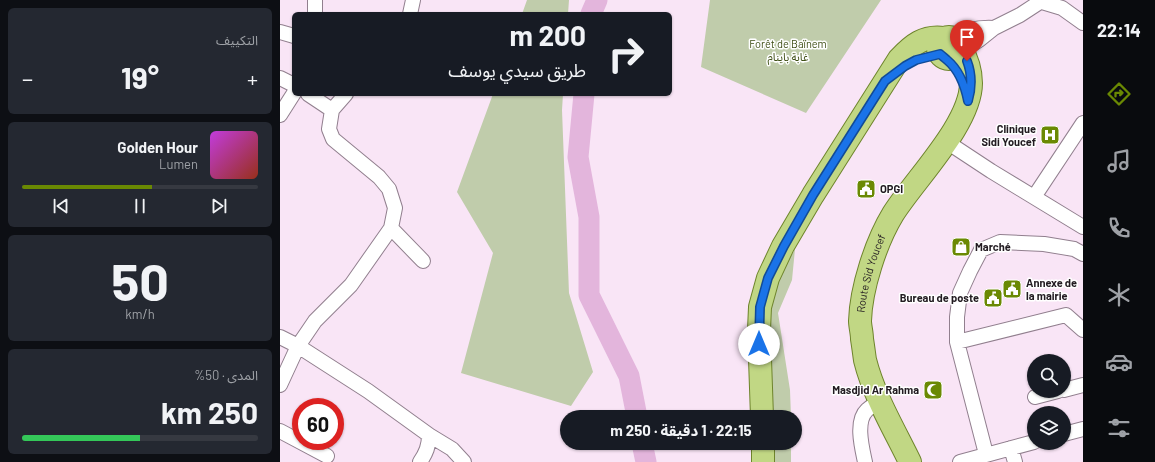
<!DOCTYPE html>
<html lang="ar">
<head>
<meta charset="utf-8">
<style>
  :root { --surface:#171b24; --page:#242831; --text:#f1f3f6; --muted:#9ea1a6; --line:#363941; --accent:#6a8903 }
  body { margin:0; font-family:Barlow,"Noto Sans Arabic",sans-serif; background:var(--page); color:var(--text); direction:rtl; height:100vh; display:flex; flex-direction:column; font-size:15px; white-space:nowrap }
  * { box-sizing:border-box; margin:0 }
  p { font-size:13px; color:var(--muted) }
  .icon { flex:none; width:22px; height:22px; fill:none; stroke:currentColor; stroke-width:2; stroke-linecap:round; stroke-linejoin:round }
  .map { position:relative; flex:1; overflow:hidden; direction:ltr }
  .side { display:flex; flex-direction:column; gap:8px; padding:8px; background:#0d0f14; width:280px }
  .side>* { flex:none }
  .hud { position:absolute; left:12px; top:12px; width:380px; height:84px; border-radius:6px; box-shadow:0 1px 3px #0004; direction:rtl; background:#171b24; color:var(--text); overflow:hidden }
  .tools { position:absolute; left:747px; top:354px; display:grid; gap:8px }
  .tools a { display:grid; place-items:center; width:44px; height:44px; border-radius:50%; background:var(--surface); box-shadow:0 1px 3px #0004; font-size:20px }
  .speed { position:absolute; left:12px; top:398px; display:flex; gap:8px; font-size:20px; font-weight:700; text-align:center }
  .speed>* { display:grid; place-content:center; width:52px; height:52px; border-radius:50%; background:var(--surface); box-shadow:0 1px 3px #0004; line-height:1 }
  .speed .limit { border:6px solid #d22; background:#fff; color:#111 }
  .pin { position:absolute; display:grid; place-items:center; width:34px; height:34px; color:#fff; margin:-41px -17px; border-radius:50% 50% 50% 0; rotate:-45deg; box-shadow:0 0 4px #0007 }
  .pin .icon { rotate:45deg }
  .me { position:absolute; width:44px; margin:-22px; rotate:0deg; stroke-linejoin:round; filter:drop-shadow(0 0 3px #0008) }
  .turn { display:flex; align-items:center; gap:14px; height:84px; padding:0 20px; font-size:18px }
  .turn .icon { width:52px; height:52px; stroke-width:2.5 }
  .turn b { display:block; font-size:28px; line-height:34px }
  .big { font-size:30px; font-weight:700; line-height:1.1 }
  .side .card { flex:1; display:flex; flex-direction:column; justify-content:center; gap:6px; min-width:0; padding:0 14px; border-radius:6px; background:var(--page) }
  .side .dial { align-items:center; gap:0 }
  .dial b { font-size:52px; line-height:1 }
  .song { display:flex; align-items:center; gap:12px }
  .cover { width:48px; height:48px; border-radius:6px; background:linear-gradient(135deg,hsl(290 70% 55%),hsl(10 70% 35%)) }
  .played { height:4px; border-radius:2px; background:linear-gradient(90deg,var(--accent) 55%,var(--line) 55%) }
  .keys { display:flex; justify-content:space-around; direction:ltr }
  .heat { display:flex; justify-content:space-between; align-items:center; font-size:22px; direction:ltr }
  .charge { height:6px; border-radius:3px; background:linear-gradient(90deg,#34c759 50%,var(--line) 0) }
  .trip { position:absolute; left:280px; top:410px; width:242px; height:40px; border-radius:20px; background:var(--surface); box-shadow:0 1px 3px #0004; font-weight:700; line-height:40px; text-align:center; direction:rtl }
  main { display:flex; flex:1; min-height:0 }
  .tab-bar { display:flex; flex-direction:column; width:72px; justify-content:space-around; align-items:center; background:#090b0e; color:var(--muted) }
  .tab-bar .icon { width:28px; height:28px }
  .tab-bar .current { color:var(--accent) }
  .tab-bar b { font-size:18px; color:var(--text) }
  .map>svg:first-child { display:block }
  .green { fill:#c0ccab }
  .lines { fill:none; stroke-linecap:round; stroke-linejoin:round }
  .river { stroke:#e3b5dc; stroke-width:21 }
  .minor-casing { stroke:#917f8e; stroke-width:16 }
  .primary-casing { stroke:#6e842c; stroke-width:24 }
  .minor { stroke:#fff; stroke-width:14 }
  .primary { stroke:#c1d784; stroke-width:22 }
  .route-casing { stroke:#114b97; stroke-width:10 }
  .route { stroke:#1a73e8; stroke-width:7 }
  .labels { text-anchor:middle; stroke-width:3; stroke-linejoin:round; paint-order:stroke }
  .park-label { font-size:11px; fill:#3d4d13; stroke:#fff }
  .poi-label { font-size:11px; font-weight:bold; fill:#221b21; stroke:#fff; text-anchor:end }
  .street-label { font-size:11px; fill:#221b21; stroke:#fff }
</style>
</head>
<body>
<main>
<nav class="tab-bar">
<b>22:14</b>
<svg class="icon current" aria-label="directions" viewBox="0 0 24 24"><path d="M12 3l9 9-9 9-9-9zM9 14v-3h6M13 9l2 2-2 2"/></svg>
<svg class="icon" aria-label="music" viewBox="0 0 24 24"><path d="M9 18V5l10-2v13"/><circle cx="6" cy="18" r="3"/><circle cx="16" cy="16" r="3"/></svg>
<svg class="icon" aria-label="phone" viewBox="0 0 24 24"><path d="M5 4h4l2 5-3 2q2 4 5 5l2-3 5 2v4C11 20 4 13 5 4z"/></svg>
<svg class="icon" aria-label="climate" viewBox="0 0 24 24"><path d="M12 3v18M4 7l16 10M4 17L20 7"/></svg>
<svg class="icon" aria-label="car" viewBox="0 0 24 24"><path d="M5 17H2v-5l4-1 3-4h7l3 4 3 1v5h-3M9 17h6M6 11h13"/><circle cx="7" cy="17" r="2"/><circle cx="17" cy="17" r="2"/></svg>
<svg class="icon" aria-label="filters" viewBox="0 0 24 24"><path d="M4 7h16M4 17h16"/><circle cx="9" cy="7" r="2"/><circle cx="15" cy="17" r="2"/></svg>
</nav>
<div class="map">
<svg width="803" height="462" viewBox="0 0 803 462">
  <rect width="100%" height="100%" fill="#f9e5f6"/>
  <!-- green -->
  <path class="green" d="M247,0H289L288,14H242Z
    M430,0H601L526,113L421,67Z
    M213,94H283L282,110L289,293L313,372L291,406L181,373L213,253L177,192Z
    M515,249L512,280L498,313L510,390L511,417H490L485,326L495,285Z
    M490,443H511V462H491Z"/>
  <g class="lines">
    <!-- river -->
    <path class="river" d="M311,14L317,0
      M304,94L298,157L309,217V295L349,376L357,417
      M362,443L366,462"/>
    <!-- minor casing -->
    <g class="minor-casing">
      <path id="minor" d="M762,2L782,8L803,23
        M35,14V0
        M130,14L133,0
        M0,32L14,36
        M671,37C685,30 698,27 714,28
        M678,53L699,40L714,28L740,15L763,0
        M0,78L14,85
        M28,94L52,110L66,94
        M0,115L14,93
        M667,142L711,171L803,227
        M754,197L803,123
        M111,228L143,261
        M0,337L18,346L88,391L149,435C149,446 146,453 140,462
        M677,342L786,315L803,330
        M0,385L18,346L35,321L71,285L111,228L115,208L109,189L99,177L53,139L49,129L52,110
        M784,390L803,385
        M755,397L778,391
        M0,431L47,456
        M784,434L803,429
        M149,435L172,449L184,462
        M731,448L735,462
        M706,454L677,342V317L680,293L690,271L701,250L720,242L764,244L794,249L803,254
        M585,462C582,448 575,421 587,410C591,406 596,404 600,401
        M680,462L754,442"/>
    </g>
    <!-- primary casing -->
    <g class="primary-casing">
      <g id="primary">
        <circle cx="669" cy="48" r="11"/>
        <path d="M482,417L479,330L480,307L488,278L503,246L533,195L619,59C632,45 644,35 664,38"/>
        <path d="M483,443V462"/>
        <path id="s1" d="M630,462C614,429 594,396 585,360C584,353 583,345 582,339C582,333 580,326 580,321C581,288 596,242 613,214C635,179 691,124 691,83C691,70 687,58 680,46"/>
      </g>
    </g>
    <!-- minor -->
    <use href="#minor" class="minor"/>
    <!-- primary -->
    <use href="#primary" class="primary"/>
  </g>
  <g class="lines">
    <!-- route casing -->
    <g class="route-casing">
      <path id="route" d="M479,344L480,307L488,278L504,246L533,195L605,81L625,66L636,60L660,54C662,56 665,58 667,60C679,70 685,86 688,101C692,87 692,74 687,61"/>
    </g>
    <!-- route -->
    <use href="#route" class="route"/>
  </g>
  <!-- icons -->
  <defs>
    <g id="hospital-square" transform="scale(1)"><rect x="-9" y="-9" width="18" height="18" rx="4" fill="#6a8903" stroke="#fff"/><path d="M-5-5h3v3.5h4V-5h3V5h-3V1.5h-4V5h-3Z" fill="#fff"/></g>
    <g id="civic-square" transform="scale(1)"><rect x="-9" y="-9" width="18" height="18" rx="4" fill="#6a8903" stroke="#fff"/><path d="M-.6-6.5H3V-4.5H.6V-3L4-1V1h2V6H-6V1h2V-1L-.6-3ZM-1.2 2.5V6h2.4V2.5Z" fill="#fff"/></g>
    <g id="shop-square" transform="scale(1)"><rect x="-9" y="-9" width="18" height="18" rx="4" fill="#6a8903" stroke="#fff"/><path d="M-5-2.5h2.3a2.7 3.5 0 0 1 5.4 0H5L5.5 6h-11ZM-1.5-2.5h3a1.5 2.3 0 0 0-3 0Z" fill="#fff"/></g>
    <g id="mosque-square" transform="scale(1)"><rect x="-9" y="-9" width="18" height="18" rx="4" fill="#6a8903" stroke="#fff"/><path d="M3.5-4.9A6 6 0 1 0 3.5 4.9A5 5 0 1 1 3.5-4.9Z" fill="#fff"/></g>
  </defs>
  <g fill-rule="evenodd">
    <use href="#hospital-square" x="770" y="135"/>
    <use href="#civic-square" x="586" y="189"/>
    <use href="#shop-square" x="681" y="247"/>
    <use href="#civic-square" x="732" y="289"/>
    <use href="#civic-square" x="713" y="298"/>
    <use href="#mosque-square" x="653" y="390"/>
  </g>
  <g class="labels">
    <!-- park labels -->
    <g class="park-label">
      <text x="508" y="48">Forêt de Baïnem<tspan x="508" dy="13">غابة باينام</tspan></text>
    </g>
    <!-- poi labels -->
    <g class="poi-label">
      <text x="756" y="133">Clinique<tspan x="756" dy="13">Sidi Youcef</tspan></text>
      <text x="600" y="193" text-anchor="start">OPGI</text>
      <text x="695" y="251" text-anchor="start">Marché</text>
      <text x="746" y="287" text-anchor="start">Annexe de<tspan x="746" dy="13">la mairie</tspan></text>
      <text x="699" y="302">Bureau de poste</text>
      <text x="639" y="394">Masdjid Ar Rahma</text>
    </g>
    <!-- street labels -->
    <g class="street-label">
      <text dy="4" stroke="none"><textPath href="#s1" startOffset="200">Route Sid Youcef</textPath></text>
    </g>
  </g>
</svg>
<div class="tools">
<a><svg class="icon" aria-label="search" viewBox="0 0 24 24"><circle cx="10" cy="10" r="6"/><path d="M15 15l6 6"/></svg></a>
<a><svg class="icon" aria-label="layers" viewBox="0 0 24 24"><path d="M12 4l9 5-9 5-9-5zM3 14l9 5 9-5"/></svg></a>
</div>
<div class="speed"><div class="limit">60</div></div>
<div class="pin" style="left:687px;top:61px;background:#d93025"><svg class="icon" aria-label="arrive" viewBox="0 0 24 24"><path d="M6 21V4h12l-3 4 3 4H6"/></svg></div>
<svg class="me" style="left:479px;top:344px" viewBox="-20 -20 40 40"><circle r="19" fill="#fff"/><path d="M0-13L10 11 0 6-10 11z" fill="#1a73e8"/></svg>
<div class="trip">22:15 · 1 دقيقة · 250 m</div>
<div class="hud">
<div class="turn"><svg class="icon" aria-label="right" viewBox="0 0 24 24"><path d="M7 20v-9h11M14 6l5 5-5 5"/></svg><div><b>200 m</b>طريق سيدي يوسف</div></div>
</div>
</div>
<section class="side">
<div class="card"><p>التكييف</p>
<div class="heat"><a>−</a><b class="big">19°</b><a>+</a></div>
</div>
<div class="card">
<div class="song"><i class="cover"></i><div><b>Golden Hour</b><p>Lumen</p></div></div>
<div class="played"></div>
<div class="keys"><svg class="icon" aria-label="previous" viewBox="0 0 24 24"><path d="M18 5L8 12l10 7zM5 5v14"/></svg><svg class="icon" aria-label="pause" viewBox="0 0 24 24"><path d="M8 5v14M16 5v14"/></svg><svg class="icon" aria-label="next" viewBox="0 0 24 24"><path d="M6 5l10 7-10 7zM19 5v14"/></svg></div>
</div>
<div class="card dial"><b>50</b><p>km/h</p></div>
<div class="card"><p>المدى · 50%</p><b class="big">250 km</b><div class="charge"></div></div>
</section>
</main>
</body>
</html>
